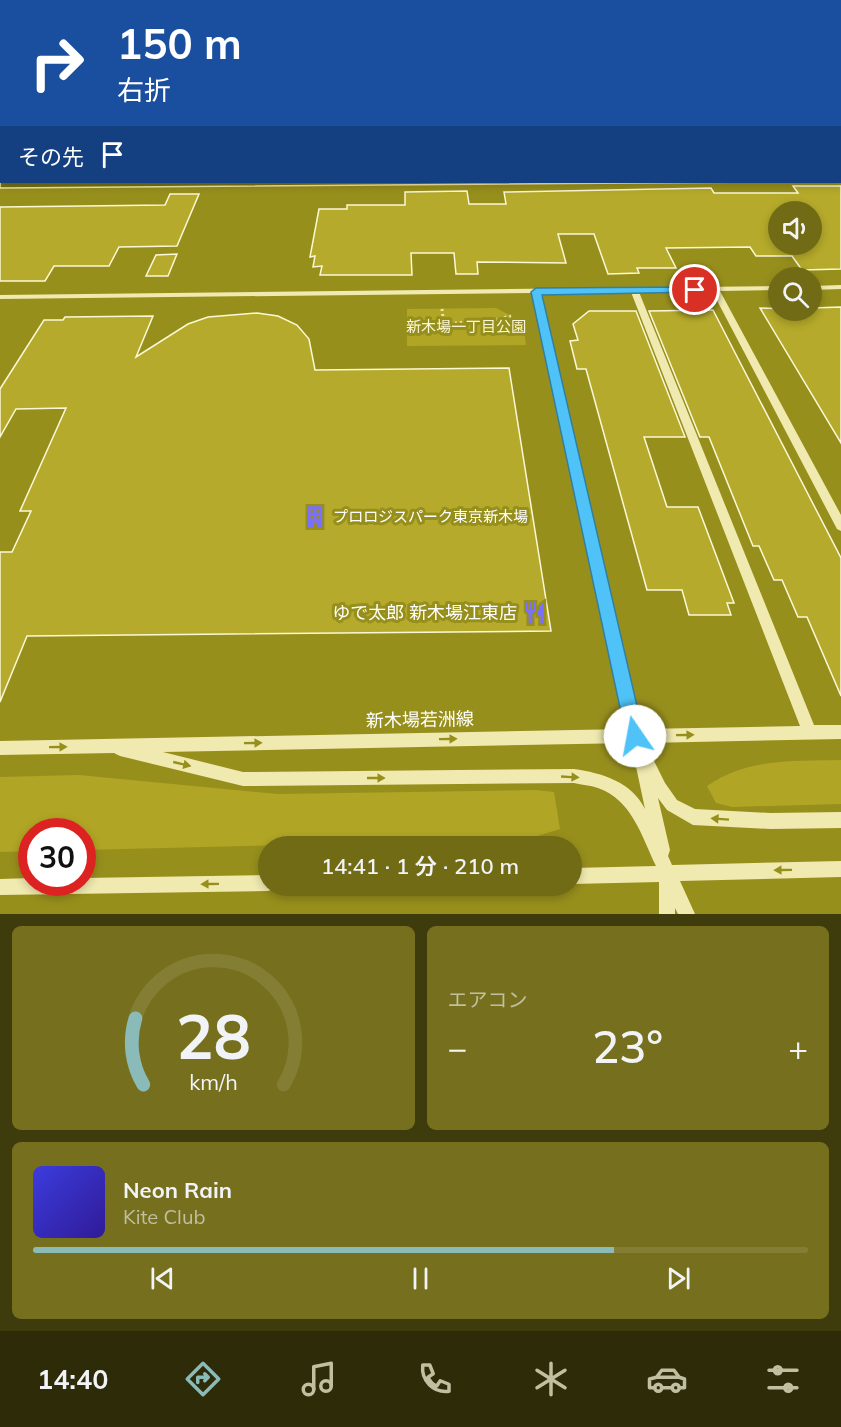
<!DOCTYPE html>
<html lang="ja">
<head>
<meta charset="utf-8">
<style>
  :root { --surface:#716b15; --page:#76701e; --text:#f1f3f6; --muted:#c0bfa0; --line:#837e34; --accent:#8bbbb9 }
  body { margin:0; font-family:Mulish,"Noto Sans JP",sans-serif; background:var(--page); color:var(--text); height:100vh; display:flex; flex-direction:column; font-size:22px; white-space:nowrap }
  * { box-sizing:border-box; margin:0 }
  p { font-size:20px; color:var(--muted) }
  .icon { flex:none; width:33px; height:33px; fill:none; stroke:currentColor; stroke-width:2; stroke-linecap:round; stroke-linejoin:round }
  .map { position:relative; height:914px; overflow:hidden }
  .panel { display:flex; flex-direction:column; gap:12px; padding:12px; background:#3e3b0c; flex:1 }
  .panel>* { flex:none }
  .top-card { position:absolute; left:0px; top:0px; width:842px; height:183px; box-shadow:0 3px 9px #0003; background:#1a4fa0; color:#fff; overflow:hidden }
  .buttons { position:absolute; left:768px; top:201px; display:grid; gap:12px }
  .buttons a { display:grid; place-items:center; width:54px; height:54px; border-radius:50%; background:var(--surface); box-shadow:0 3px 9px #0003; font-size:30px }
  .speed { position:absolute; left:18px; top:818px; display:flex; gap:12px; font-size:30px; font-weight:700; text-align:center }
  .speed>* { display:grid; place-content:center; width:78px; height:78px; border-radius:50%; background:var(--surface); box-shadow:0 3px 9px #0003; line-height:1 }
  .speed .limit { border:9px solid #d22; background:#fff; color:#111 }
  .pin { position:absolute; display:grid; place-items:center; width:51px; height:51px; color:#fff; margin:-26px; border:3px solid #fff; border-radius:50%; box-shadow:0 2px 6px #0007 }
  .me { position:absolute; width:66px; margin:-33px; rotate:348deg; stroke-linejoin:round; filter:drop-shadow(0 0 4px #0008) }
  .turn { display:flex; align-items:center; gap:21px; height:126px; padding:0 18px; font-size:27px }
  .turn .icon { width:78px; height:78px; stroke-width:2.5 }
  .turn b { display:block; font-size:42px; line-height:51px }
  .then { display:flex; align-items:center; height:57px; padding:0 18px; background:#0003; gap:12px; font-size:22px }
  .big { font-size:45px; font-weight:600; line-height:1.1 }
  .panel .widget { flex:1; display:flex; flex-direction:column; justify-content:center; gap:9px; min-width:0; padding:0 21px; border-radius:9px; background:var(--page) }
  .panel .dial { align-items:center; gap:0 }
  .dial svg { height:156px; overflow:visible; fill:none; stroke:var(--line); stroke-width:7; stroke-linecap:round; text-anchor:middle }
  .dial text { fill:var(--text); stroke:none }
  .song { display:flex; align-items:center; gap:18px }
  .cover { width:72px; height:72px; border-radius:9px; background:linear-gradient(135deg,hsl(240 70% 55%),hsl(250 70% 35%)) }
  .played { height:6px; border-radius:3px; background:linear-gradient(90deg,var(--accent) 75%,var(--line) 75%) }
  .keys { display:flex; justify-content:space-around; direction:ltr }
  .heat { display:flex; justify-content:space-between; align-items:center; font-size:33px; direction:ltr }
  .panel .tiles { flex:1; display:grid; gap:12px; grid-template-columns:1fr 1fr }
  .widget:last-child { grid-column:span 2 }
  .trip { position:absolute; left:258px; top:836px; width:324px; height:60px; border-radius:30px; background:var(--surface); box-shadow:0 3px 9px #0003; font-weight:600; line-height:60px; text-align:center }
  .tabs { display:flex; height:96px; justify-content:space-around; align-items:center; background:#2d2b08; color:var(--muted) }
  .tabs .icon { width:42px; height:42px }
  .tabs .selected { color:var(--accent) }
  .tabs b { font-size:27px; color:var(--text) }
  .map>svg:first-child { display:block }
  .green { fill:#b0a525 }
  .water { fill:#756f13; stroke:#f2eaa3; stroke-width:1.5 }
  .building { fill:#b5aa2b; stroke:#fbf8d7; stroke-width:1.5; fill-rule:evenodd }
  .lines { fill:none; stroke-linecap:round; stroke-linejoin:round }
  .path { stroke:#f0eab0; stroke-width:3; stroke-dasharray:2 3; stroke-linecap:butt }
  .minor { fill:#f0eab0; fill-rule:evenodd }
  .oneway { fill:#978f1c }
  .route { fill:#4fc3f7; stroke:#337fa1; stroke-width:1.5 }
  .labels { text-anchor:middle; stroke-width:6; stroke-linejoin:round; paint-order:stroke }
  .park-label { font-size:15px; fill:#fbf8d7; stroke:#978f1c }
  .poi-label { font-size:15px; fill:#fff; stroke:#978f1c; text-anchor:start }
  .near-poi-label { font-size:18px; fill:#fff; stroke:#978f1c; text-anchor:end }
  .near-street-label { font-size:18px; fill:#fff; stroke:#978f1c }
</style>
</head>
<body>
<div class="map">
<svg width="841" height="914" viewBox="0 0 841 914">
  <rect width="100%" height="100%" fill="#978f1c"/>
  <!-- green -->
  <path class="green" d="M496,308L523,322L526,345L407,346V309Z
    M841,760V804L732,807L716,803L707,786C747,758 794,761 841,760Z
    M79,775L278,794L536,790L554,792L560,829L528,839L83,850L82,831H32L31,851L0,852V777Z"/>
  <!-- water -->
  <path class="water" d="M175,0H731L734,1H175Z
    M0,92L2,182H767L0,188Z"/>
  <!-- building -->
  <path class="building" d="M793,186H841V269L802,270L792,256H756L750,247L666,248L676,268H637L639,273L608,274L594,234H558L566,263L477,262L478,274H456L454,253H411L412,275H320L322,266L313,267L315,256L310,257L319,209H347V205H405V192L467,191L469,204H506L504,192L711,188L714,193H798ZM778,212H812V244H778Z
    M170,194H199L177,246L119,247L109,266H54L45,281H0V207L165,205Z
    M177,254L168,276H146L156,255Z
    M841,307V443L760,308L812,310V308Z
    M713,310L841,558V696L807,617H798L782,580H774L759,546H753L709,437H700L649,311Z
    M589,311H636L685,437H644L667,507H698L734,603H727L731,615H689L682,590H647L586,369H577L570,341L578,340L573,324Z
    M257,313L278,316L297,325L309,339L315,370L509,368L551,631L27,636L0,702V552H12L31,511H20L66,408L16,409L0,437V389L44,320H63L65,317L153,316L136,357L188,324L208,317Z"/>
  <g class="lines">
    <!-- path -->
    <path class="path" d="M442,309L443,318L440,323L443,324L493,320L511,316"/>
    <!-- minor -->
    <path class="minor" d="M0,0H4L0,4Z
      M14,0H18L13,2Z
      M0,20L2,24H0Z
      M0,31H2V33H0Z
      M841,285V289L812,290V286Z
      M778,286V290L720,291L841,515V531L837,529L712,291L639,292L814,725H841V739L645,743L665,783L677,800L695,809L771,813L841,812V828L771,829L693,825L667,810L658,798L670,850L668,856L672,865L841,861V877L680,881L695,914H678L675,908V914H659V882L572,884V868L656,866C641,835 632,800 598,788C590,785 582,785 574,783L243,786L120,756L114,753L0,755V741L628,729L532,293L0,299V295ZM631,292L800,726L642,729L540,293ZM631,743L645,809C632,782 602,773 574,769L243,772L163,752Z
      M268,875V885H275L274,889L268,891L0,895V879L32,878V882H82V878Z"/>
  </g>
  <!-- one-way arrows -->
  <defs><path id="oneway-solid" d="M-6-.8H1V-3.2L6.5 0L1 3.2V.8H-6Z" transform="scale(1.5)"/></defs>
  <g class="oneway">
    <use href="#oneway-solid" transform="translate(685 735) rotate(-1)"/>
    <use href="#oneway-solid" transform="translate(448 739) rotate(-1)"/>
    <use href="#oneway-solid" transform="translate(253 743) rotate(-1)"/>
    <use href="#oneway-solid" transform="translate(58 747) rotate(-1)"/>
    <use href="#oneway-solid" transform="translate(182 764) rotate(13)"/>
    <use href="#oneway-solid" transform="translate(570 777) rotate(3)"/>
    <use href="#oneway-solid" transform="translate(376 778)"/>
    <use href="#oneway-solid" transform="translate(720 819) rotate(-176)"/>
    <use href="#oneway-solid" transform="translate(783 870) rotate(179)"/>
    <use href="#oneway-solid" transform="translate(210 884) rotate(179)"/>
  </g>
  <!-- route -->
  <path class="route" d="M695,287L700,290L698,292L542,295L644,736L642,742L635,745L628,742L626,736L531,292L536,288Z"/>
  <!-- icons -->
  <defs>
    <g id="building-bare" transform="scale(1.8)"><path d="M-4-6H4V6H1V3H-1V6H-4ZM-2.5-4.3h1.7v1.8h-1.7ZM.8-4.3h1.7v1.8H.8ZM-2.5-1h1.7V.8h-1.7ZM.8-1h1.7V.8H.8Z" fill="#7a6fff" stroke="#978f1c" stroke-width="2.5" paint-order="stroke"/></g>
    <g id="restaurant-bare" transform="scale(1.8)"><path d="M-5-6h1v4h1v-4h1v4h1v-4h1v5L-1.5 .5V6h-2V.5L-5-1ZM5-6V6H3V1.5H1.5Q1.5-4 5-6Z" fill="#7a6fff" stroke="#978f1c" stroke-width="2.5" paint-order="stroke"/></g>
  </defs>
  <g fill-rule="evenodd">
    <use href="#building-bare" x="315" y="517"/>
    <use href="#restaurant-bare" x="535" y="613"/>
  </g>
  <g class="labels">
    <!-- park labels -->
    <g class="park-label">
      <text x="466" y="332">新木場一丁目公園</text>
    </g>
    <!-- poi labels -->
    <g class="poi-label">
      <text x="333" y="522">プロロジスパーク東京新木場</text>
    </g>
    <!-- near-poi labels -->
    <g class="near-poi-label">
      <text x="517" y="619">ゆで太郎 新木場江東店</text>
    </g>
    <!-- near-street labels -->
    <g class="near-street-label">
      <text transform="translate(420 720) rotate(-1)" y="6">新木場若洲線</text>
    </g>
  </g>
</svg>
<div class="buttons">
<a><svg class="icon" aria-label="sound" viewBox="0 0 24 24"><path d="M4 9h4l5-4v14l-5-4H4zM17 9q2 3 0 6"/></svg></a>
<a><svg class="icon" aria-label="search" viewBox="0 0 24 24"><circle cx="10" cy="10" r="6"/><path d="M15 15l6 6"/></svg></a>
</div>
<div class="speed"><div class="limit">30</div></div>
<div class="pin" style="left:695px;top:290px;background:#d93025"><svg class="icon" aria-label="arrive" viewBox="0 0 24 24"><path d="M6 21V4h12l-3 4 3 4H6"/></svg></div>
<svg class="me" style="left:635px;top:736px" viewBox="-20 -20 40 40"><circle r="19" fill="#fff"/><path d="M0-13L10 11 0 6-10 11z" fill="#4fc3f7"/></svg>
<div class="trip">14:41 · 1 分 · 210 m</div>
<div class="top-card">
<div class="turn"><svg class="icon" aria-label="right" viewBox="0 0 24 24"><path d="M7 20v-9h11M14 6l5 5-5 5"/></svg><div><b>150 m</b>右折</div></div>
<div class="then">その先<svg class="icon" aria-label="arrive" viewBox="0 0 24 24"><path d="M6 21V4h12l-3 4 3 4H6"/></svg></div>
</div>
</div>
<section class="panel">
<div class="tiles">
<div class="widget dial"><svg viewBox="0 0 100 80">
<path d="M14 69A42 42 0 1 1 86 69"/>
<path d="M14 69A42 42 0 0 1 10 35" stroke="#8bbbb9"/>
<text x="50" y="56" font-size="32" font-weight="700">28</text>
<text x="50" y="72" font-size="11">km/h</text>
</svg></div>
<div class="widget"><p>エアコン</p>
<div class="heat"><a>−</a><b class="big">23°</b><a>+</a></div>
</div>
<div class="widget">
<div class="song"><i class="cover"></i><div><b>Neon Rain</b><p>Kite Club</p></div></div>
<div class="played"></div>
<div class="keys"><svg class="icon" aria-label="previous" viewBox="0 0 24 24"><path d="M18 5L8 12l10 7zM5 5v14"/></svg><svg class="icon" aria-label="pause" viewBox="0 0 24 24"><path d="M8 5v14M16 5v14"/></svg><svg class="icon" aria-label="next" viewBox="0 0 24 24"><path d="M6 5l10 7-10 7zM19 5v14"/></svg></div>
</div>
</div>
</section>
<nav class="tabs">
<b>14:40</b>
<svg class="icon selected" aria-label="directions" viewBox="0 0 24 24"><path d="M12 3l9 9-9 9-9-9zM9 14v-3h6M13 9l2 2-2 2"/></svg>
<svg class="icon" aria-label="music" viewBox="0 0 24 24"><path d="M9 18V5l10-2v13"/><circle cx="6" cy="18" r="3"/><circle cx="16" cy="16" r="3"/></svg>
<svg class="icon" aria-label="phone" viewBox="0 0 24 24"><path d="M5 4h4l2 5-3 2q2 4 5 5l2-3 5 2v4C11 20 4 13 5 4z"/></svg>
<svg class="icon" aria-label="climate" viewBox="0 0 24 24"><path d="M12 3v18M4 7l16 10M4 17L20 7"/></svg>
<svg class="icon" aria-label="car" viewBox="0 0 24 24"><path d="M5 17H2v-5l4-1 3-4h7l3 4 3 1v5h-3M9 17h6M6 11h13"/><circle cx="7" cy="17" r="2"/><circle cx="17" cy="17" r="2"/></svg>
<svg class="icon" aria-label="filters" viewBox="0 0 24 24"><path d="M4 7h16M4 17h16"/><circle cx="9" cy="7" r="2"/><circle cx="15" cy="17" r="2"/></svg>
</nav>
</body>
</html>
